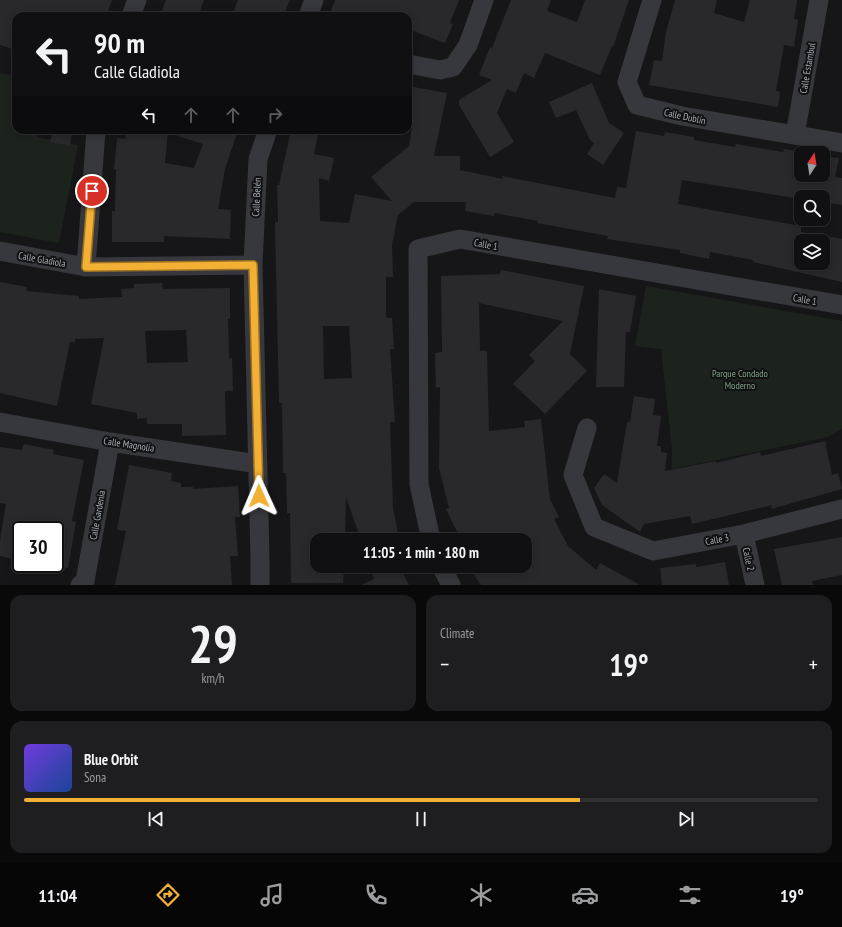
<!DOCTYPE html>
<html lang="en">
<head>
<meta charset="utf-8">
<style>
  :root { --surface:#101012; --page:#1e1e20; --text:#f1f3f6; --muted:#9c9d9f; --line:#303032; --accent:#f2b134 }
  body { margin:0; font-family:"PT Sans Narrow",sans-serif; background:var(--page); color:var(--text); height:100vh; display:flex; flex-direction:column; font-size:15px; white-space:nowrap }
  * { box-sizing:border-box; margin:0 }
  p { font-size:13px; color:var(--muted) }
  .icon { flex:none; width:22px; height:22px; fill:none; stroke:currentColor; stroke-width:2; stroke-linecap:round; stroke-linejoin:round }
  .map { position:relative; height:585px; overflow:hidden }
  .side { display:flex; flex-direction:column; gap:10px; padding:10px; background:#09090a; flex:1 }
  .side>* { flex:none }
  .guide { position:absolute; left:12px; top:12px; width:400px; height:122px; border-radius:12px; box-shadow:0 2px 10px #0003,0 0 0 1px var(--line); background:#101012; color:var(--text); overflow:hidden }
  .needle { width:26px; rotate:12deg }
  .controls { position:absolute; left:794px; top:146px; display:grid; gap:8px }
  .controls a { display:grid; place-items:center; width:36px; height:36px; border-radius:8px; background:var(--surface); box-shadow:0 2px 10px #0003,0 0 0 1px var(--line); font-size:20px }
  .speed { position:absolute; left:12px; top:521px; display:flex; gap:8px; font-size:20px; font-weight:700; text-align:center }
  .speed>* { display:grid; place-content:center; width:52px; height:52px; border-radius:50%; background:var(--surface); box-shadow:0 2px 10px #0003,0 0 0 1px var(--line); line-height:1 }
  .speed .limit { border:2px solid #111; border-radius:6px; background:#fff; color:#111 }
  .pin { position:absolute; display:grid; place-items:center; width:34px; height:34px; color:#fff; margin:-17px; border:2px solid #fff; border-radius:50%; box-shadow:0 1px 4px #0007 }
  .me { position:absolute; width:44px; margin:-22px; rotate:359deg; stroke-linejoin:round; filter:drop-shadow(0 0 3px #0008) }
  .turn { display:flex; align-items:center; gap:14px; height:84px; padding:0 16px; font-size:18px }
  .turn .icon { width:52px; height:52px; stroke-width:2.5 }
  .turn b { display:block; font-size:28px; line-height:34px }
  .lanes { display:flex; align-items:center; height:38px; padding:0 16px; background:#0003; justify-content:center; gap:20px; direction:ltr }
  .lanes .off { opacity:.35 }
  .big { font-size:30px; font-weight:600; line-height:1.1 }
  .side .widget { flex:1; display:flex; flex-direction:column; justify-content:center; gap:6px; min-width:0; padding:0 14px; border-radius:12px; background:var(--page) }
  .side .dial { align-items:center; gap:0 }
  .dial b { font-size:52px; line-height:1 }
  .song { display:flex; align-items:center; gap:12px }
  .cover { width:48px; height:48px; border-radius:6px; background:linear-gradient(135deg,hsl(260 70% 55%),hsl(220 70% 35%)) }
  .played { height:4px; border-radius:2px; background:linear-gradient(90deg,var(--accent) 70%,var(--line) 70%) }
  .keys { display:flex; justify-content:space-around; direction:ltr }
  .heat { display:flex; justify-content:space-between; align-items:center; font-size:22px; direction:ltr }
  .side .tiles { flex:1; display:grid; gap:10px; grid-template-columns:1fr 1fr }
  .widget:last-child { grid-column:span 2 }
  .trip { position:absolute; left:310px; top:533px; width:222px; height:40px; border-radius:12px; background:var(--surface); box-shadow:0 2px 10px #0003,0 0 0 1px var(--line); font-weight:600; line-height:40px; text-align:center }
  .tab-bar { display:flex; height:64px; justify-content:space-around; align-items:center; background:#060607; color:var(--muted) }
  .tab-bar .icon { width:28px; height:28px }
  .tab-bar .current { color:var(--accent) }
  .tab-bar b { font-size:18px; color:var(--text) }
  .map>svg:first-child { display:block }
  .green { fill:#1c231d }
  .building { fill:#29292c; fill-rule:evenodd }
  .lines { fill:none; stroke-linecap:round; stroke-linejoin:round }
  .minor { stroke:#37383d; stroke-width:19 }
  .route-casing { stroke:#9d7322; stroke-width:10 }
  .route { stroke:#f2b134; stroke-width:7 }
  .labels { text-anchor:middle; stroke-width:4; stroke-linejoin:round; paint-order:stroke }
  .street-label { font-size:10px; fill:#a8adb8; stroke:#111113 }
  .park-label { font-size:10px; fill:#7fa381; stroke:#111113 }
</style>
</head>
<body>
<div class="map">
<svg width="842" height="585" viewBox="0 0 842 585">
  <rect width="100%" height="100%" fill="#161618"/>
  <!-- green -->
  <path class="green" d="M0,73L16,76V130H38L37,137L78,145L59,243L0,232Z
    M646,286L842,321V429L828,437L672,469V449L661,349L635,346Z"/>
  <!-- building -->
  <path class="building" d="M0,0H112L106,16H16V50L0,45Z
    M166,0H204L198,16H160Z
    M238,0H290L283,16H232Z
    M335,0H459L450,23L453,24L445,43L408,29V16H329Z
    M511,0H551L547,11L577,22L585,0H629L613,47L612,46L600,75L545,53L534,78L524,73L516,93L507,89L497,113L514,142L490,157L459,105V100L492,80L479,75L490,47L492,48Z
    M675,0H717L714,13L744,22L750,0H797L794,19L798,20L794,47L784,45L776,91L780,92L778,107L649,85L654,60L662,61L666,32Z
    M592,83L609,123L624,133L603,165L587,154L594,143L590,140L576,110L556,118L549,102Z
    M408,86L447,93L434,156H460V170L503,179L502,176L615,198L617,187L626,188L636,131L664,136L665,132L694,137V140L735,147L736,144L783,152L784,149L806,153H801V175H823V156L839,158L835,177L842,178V205L823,202V197H801V199L682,180L678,204L801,226V232L842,239V282L753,262V260L710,252L709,259L680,253V250L607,239L608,236L537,223L538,221L494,213V216L465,211L466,202H414L398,215L392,245L393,277H386V318H392L394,349H390L395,422H390L393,508L398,533L403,532L406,540H361L346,497L345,540H317V566L344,568L343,583H291L290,513H287L286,473H283L282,403H279L275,222H278L277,185H279L291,130H319L314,154L334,158L329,181L319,178L320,221L349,223L355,194L392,201L371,177L409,146L412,127L408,126ZM801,241H823V263H801ZM323,326H349L352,378L324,379Z
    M53,130H72L70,146L50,142Z
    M127,130H168L165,163L194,168L203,144L169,133L170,130H238L225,169L218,209L231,210L230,239L164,236V242H112V211H115L116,169H114L117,138L125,139Z
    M501,270L584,286L570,354L587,371L545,414L513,384L535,361L529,355L563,321L479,303L480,351H487L489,431L525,427L524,421L541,419L550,499L559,517L554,519L568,546L596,570L600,563L640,585H481L468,566H525V540H461L446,509L449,508L439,468L440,387L436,388L435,353L442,352L441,276L500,274Z
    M0,282L27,287L26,291L79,296V299L122,297L121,289L134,288V284L162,283L163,289L230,288V319H228L229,358H232L233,391H225L226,435L182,436V424H147V418L137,419V413L91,404L104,338L75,339V342H70L57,406L0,393ZM186,330L188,362L147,363L145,331Z
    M599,289L636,296L630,332H626L624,387H596Z
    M634,396L655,399L653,415L661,416L657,446H661V452L667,453L665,471L716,461V463L760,452L761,456L825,441L832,475L838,473L842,489L771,509L772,505L692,524L690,516L644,524L640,532L602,505L594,488L604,474L617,483L627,422H630Z
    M24,444L54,450L53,454L84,460L72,521L76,522L68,568L55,566V530H21V560L0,556V540L6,504L0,503V447L22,450Z
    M129,465L172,473L171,481L181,483V487H193V489L238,486L240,517H235L238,556H230L232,585H115L126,531L117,530Z
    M842,537V575L812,581L813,585H782L774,549Z
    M725,562L729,585H662L660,568L696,564V567Z
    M369,566H399L409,585H361L374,579Z"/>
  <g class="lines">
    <!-- minor -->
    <path class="minor" d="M652,0L627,82L637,105L682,116L842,143
      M131,16L137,0
      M308,16L314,0
      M408,64L440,70L453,67L468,45L484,0
      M795,135L819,0
      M0,251L86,267L253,265
      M86,267L96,130
      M0,422L110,442L258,464
      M587,428L573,475L594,527L653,551L744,534L842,509
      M744,534L755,585
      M431,540L419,484L418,249L460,239L842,305
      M441,566L451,585
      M80,585L85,581L110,442
      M260,585V559L253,265L258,159L268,130"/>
  </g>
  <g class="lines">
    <!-- route casing -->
    <g class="route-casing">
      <path id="route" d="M92,191L86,267L253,265L259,496"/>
    </g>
    <!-- route -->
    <use href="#route" class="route"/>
  </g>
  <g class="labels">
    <!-- street labels -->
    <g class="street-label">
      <text transform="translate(807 68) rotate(-80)" y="4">Calle Estambul</text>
      <text transform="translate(685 116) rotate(12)" y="4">Calle Dublín</text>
      <text transform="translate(256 197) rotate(-87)" y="4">Calle Belén</text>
      <text transform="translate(486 244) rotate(10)" y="4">Calle 1</text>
      <text transform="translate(42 259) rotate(10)" y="4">Calle Gladiola</text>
      <text transform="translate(805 299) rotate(10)" y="4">Calle 1</text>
      <text transform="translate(129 444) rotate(9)" y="4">Calle Magnolia</text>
      <text transform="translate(97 515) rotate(-80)" y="4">Calle Gardenia</text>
      <text transform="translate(717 539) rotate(-11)" y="4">Calle 3</text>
      <text transform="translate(749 559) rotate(78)" y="4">Calle 2</text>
    </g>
    <!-- park labels -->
    <g class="park-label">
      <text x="740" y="377">Parque Condado<tspan x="740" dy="12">Moderno</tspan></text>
    </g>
  </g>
</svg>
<div class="controls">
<a><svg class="needle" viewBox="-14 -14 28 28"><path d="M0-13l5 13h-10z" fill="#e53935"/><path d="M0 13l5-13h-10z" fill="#9c9d9f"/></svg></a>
<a><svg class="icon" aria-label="search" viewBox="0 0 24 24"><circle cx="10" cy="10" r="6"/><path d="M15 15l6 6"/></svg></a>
<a><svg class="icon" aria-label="layers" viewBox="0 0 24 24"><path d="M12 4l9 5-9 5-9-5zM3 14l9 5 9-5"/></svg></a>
</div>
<div class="speed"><div class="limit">30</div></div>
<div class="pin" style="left:92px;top:191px;background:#d93025"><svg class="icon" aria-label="arrive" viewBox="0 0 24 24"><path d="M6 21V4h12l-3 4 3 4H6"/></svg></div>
<svg class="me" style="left:259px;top:496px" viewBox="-20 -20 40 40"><path d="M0-17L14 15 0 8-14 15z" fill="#f2b134" stroke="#fff" stroke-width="4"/></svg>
<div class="trip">11:05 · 1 min · 180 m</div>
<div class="guide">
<div class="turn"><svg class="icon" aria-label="left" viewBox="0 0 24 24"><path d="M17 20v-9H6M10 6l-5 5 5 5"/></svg><div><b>90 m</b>Calle Gladiola</div></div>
<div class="lanes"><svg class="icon" aria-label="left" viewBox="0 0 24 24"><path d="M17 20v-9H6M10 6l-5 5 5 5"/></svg><svg class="icon off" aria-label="ahead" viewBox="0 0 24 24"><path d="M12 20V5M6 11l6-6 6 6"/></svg><svg class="icon off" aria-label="ahead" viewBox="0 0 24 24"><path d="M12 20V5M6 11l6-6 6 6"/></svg><svg class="icon off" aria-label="right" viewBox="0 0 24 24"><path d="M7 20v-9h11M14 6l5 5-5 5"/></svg></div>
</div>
</div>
<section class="side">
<div class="tiles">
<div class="widget dial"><b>29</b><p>km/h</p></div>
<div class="widget"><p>Climate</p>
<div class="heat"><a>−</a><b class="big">19°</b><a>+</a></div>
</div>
<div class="widget">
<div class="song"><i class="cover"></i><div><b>Blue Orbit</b><p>Sona</p></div></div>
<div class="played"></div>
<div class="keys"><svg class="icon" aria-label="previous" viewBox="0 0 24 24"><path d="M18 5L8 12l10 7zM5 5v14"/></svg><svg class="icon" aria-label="pause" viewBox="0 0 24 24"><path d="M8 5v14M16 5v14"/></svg><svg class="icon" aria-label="next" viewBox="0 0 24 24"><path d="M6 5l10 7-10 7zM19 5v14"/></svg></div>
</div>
</div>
</section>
<nav class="tab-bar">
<b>11:04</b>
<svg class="icon current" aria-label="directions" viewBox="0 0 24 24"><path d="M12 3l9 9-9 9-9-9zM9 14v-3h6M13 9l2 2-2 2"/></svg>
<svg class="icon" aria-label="music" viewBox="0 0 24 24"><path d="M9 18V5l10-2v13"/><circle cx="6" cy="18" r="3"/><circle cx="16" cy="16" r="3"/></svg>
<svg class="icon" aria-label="phone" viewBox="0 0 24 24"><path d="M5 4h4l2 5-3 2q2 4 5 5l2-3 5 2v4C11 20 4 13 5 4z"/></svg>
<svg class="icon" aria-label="climate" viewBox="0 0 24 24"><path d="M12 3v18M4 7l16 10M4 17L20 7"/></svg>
<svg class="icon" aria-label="car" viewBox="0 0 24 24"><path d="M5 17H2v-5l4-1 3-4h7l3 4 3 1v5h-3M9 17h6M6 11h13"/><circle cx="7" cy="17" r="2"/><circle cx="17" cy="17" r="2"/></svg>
<svg class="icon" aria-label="filters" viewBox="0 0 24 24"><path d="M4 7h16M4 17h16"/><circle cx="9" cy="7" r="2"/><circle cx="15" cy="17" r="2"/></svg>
<b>19°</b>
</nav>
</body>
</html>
